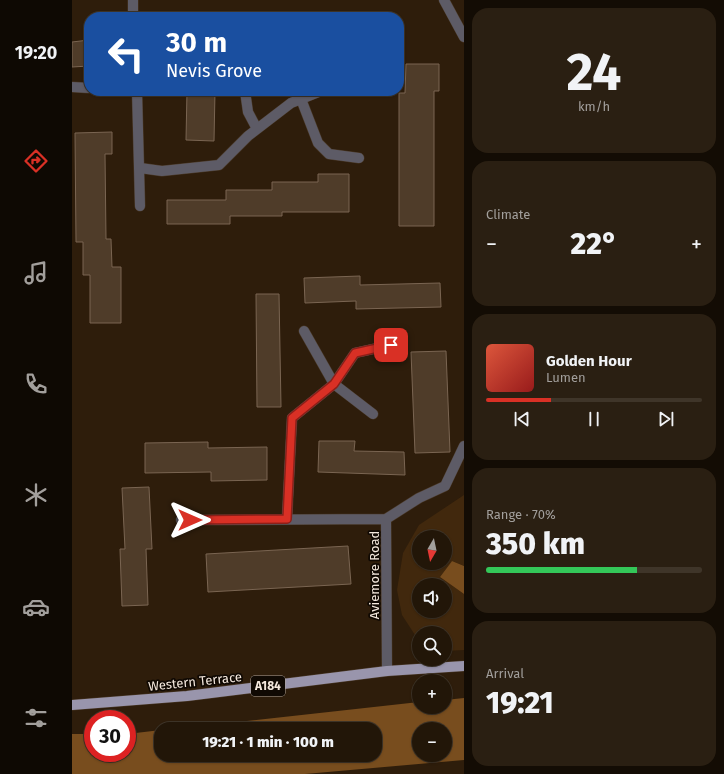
<!DOCTYPE html>
<html lang="en">
<head>
<meta charset="utf-8">
<style>
  :root { --surface:#221608; --page:#2a1f12; --text:#f1f3f6; --muted:#a29f9c; --line:#3f3529; --accent:#d93025 }
  body { margin:0; font-family:"Fira Sans",sans-serif; background:var(--page); color:var(--text); height:100vh; display:flex; flex-direction:column; font-size:15px; white-space:nowrap }
  * { box-sizing:border-box; margin:0 }
  p { font-size:13px; color:var(--muted) }
  .icon { flex:none; width:22px; height:22px; fill:none; stroke:currentColor; stroke-width:2; stroke-linecap:round; stroke-linejoin:round }
  .map { position:relative; flex:1; overflow:hidden }
  .details { display:flex; flex-direction:column; gap:8px; padding:8px; background:#130c04; width:260px }
  .details>* { flex:none }
  .hud { position:absolute; left:12px; top:12px; width:320px; height:84px; border-radius:16px; box-shadow:0 1px 3px #0004,0 0 0 1px var(--line); background:#1a4fa0; color:#fff; overflow:hidden }
  .needle { width:26px; rotate:189deg }
  .buttons { position:absolute; left:340px; top:530px; display:grid; gap:8px }
  .buttons a { display:grid; place-items:center; width:40px; height:40px; border-radius:50%; background:var(--surface); box-shadow:0 1px 3px #0004,0 0 0 1px var(--line); font-size:20px }
  .speed { position:absolute; left:12px; top:710px; display:flex; gap:8px; font-size:20px; font-weight:700; text-align:center }
  .speed>* { display:grid; place-content:center; width:52px; height:52px; border-radius:50%; background:var(--surface); box-shadow:0 1px 3px #0004,0 0 0 1px var(--line); line-height:1 }
  .speed .limit { border:6px solid #d22; background:#fff; color:#111 }
  .pin { position:absolute; display:grid; place-items:center; width:34px; height:34px; color:#fff; margin:-17px; border-radius:8px; box-shadow:0 2px 6px #0006 }
  .me { position:absolute; width:44px; margin:-22px; rotate:90deg; stroke-linejoin:round; filter:drop-shadow(0 0 3px #0008) }
  .turn { display:flex; align-items:center; gap:14px; height:84px; padding:0 16px; font-size:18px }
  .turn .icon { width:52px; height:52px; stroke-width:2.5 }
  .turn b { display:block; font-size:28px; line-height:34px }
  .big { font-size:30px; font-weight:800; line-height:1.1 }
  .details .tile { flex:1; display:flex; flex-direction:column; justify-content:center; gap:6px; min-width:0; padding:0 14px; border-radius:16px; background:var(--page) }
  .details .dial { align-items:center; gap:0 }
  .dial b { font-size:52px; line-height:1 }
  .song { display:flex; align-items:center; gap:12px }
  .cover { width:48px; height:48px; border-radius:6px; background:linear-gradient(135deg,hsl(10 70% 55%),hsl(0 70% 35%)) }
  .played { height:4px; border-radius:2px; background:linear-gradient(90deg,var(--accent) 30%,var(--line) 30%) }
  .keys { display:flex; justify-content:space-around; direction:ltr }
  .heat { display:flex; justify-content:space-between; align-items:center; font-size:22px; direction:ltr }
  .charge { height:6px; border-radius:3px; background:linear-gradient(90deg,#34c759 70%,var(--line) 0) }
  .trip { position:absolute; left:82px; top:722px; width:228px; height:40px; border-radius:16px; background:var(--surface); box-shadow:0 1px 3px #0004,0 0 0 1px var(--line); font-weight:800; line-height:40px; text-align:center }
  main { display:flex; flex:1; min-height:0 }
  .menu { display:flex; flex-direction:column; width:72px; justify-content:space-around; align-items:center; background:#0e0903; color:var(--muted) }
  .menu .icon { width:28px; height:28px }
  .menu .current { color:var(--accent) }
  .menu b { font-size:18px; color:var(--text) }
  .map>svg:first-child { display:block }
  .green { fill:#41280d; fill-rule:evenodd }
  .forest { fill:#784d1e; fill-rule:evenodd }
  .building { fill:#4f3c29; stroke:#7a6552 }
  .lines { fill:none; stroke-linecap:round; stroke-linejoin:round }
  .minor-casing { stroke:#4a3928; stroke-width:11 }
  .major-casing { stroke:#4a3928; stroke-width:11 }
  .minor { stroke:#5d5b66; stroke-width:10 }
  .major { stroke:#9995ac; stroke-width:10 }
  .route-casing { stroke:#8d1f18; stroke-width:10 }
  .route { stroke:#d93025; stroke-width:7 }
  .labels { text-anchor:middle; stroke-width:3.5; stroke-linejoin:round; paint-order:stroke }
  .shield { fill:#100903; stroke:#b0a59c; stroke-width:1 }
  .shield-label { font-size:12px; font-weight:bold; fill:#f4e8dd }
  .street-label { font-size:13px; fill:#f4e8dd; stroke:#100903 }
</style>
</head>
<body>
<main>
<nav class="menu">
<b>19:20</b>
<svg class="icon current" aria-label="directions" viewBox="0 0 24 24"><path d="M12 3l9 9-9 9-9-9zM9 14v-3h6M13 9l2 2-2 2"/></svg>
<svg class="icon" aria-label="music" viewBox="0 0 24 24"><path d="M9 18V5l10-2v13"/><circle cx="6" cy="18" r="3"/><circle cx="16" cy="16" r="3"/></svg>
<svg class="icon" aria-label="phone" viewBox="0 0 24 24"><path d="M5 4h4l2 5-3 2q2 4 5 5l2-3 5 2v4C11 20 4 13 5 4z"/></svg>
<svg class="icon" aria-label="climate" viewBox="0 0 24 24"><path d="M12 3v18M4 7l16 10M4 17L20 7"/></svg>
<svg class="icon" aria-label="car" viewBox="0 0 24 24"><path d="M5 17H2v-5l4-1 3-4h7l3 4 3 1v5h-3M9 17h6M6 11h13"/><circle cx="7" cy="17" r="2"/><circle cx="17" cy="17" r="2"/></svg>
<svg class="icon" aria-label="filters" viewBox="0 0 24 24"><path d="M4 7h16M4 17h16"/><circle cx="9" cy="7" r="2"/><circle cx="15" cy="17" r="2"/></svg>
</nav>
<div class="map">
<svg width="392" height="774" viewBox="0 0 392 774">
  <rect width="100%" height="100%" fill="#2e1d0b"/>
  <!-- green -->
  <path class="green" d="M392,495V566L380,561L368,577L392,594V650L373,651V633H347V640L345,638L330,615L325,590L331,553L347,525ZM347,537H373V563H347ZM347,585H373V611H347Z"/>
  <!-- forest -->
  <path class="forest" d="M380,561L392,566V594L368,577Z
    M392,698V760L233,774H0V734H21V753H55V734L89,730V755H303V729H102L347,702V707H373V700ZM347,729H373V755H347Z"/>
  <!-- building -->
  <path class="building" d="M17,40V66L0,67V42Z
    M334,64H367V91H362V226H327V93H333Z
    M115,91H143L142,141L114,140Z
    M40,132V154H33L34,239H39L40,267H49V323H18V275H11V242H4L3,133Z
    M246,174H277V212H210V216H158V224H95V200H154V190H200V182H246Z
    M288,276V285L368,283L369,307L284,309V301L233,303L232,278Z
    M184,294H207L209,407H185Z
    M374,351L378,452L343,453L339,352Z
    M247,441H283L282,451L332,452L333,475L246,472Z
    M136,442V448L195,447V480L139,481V472L73,473V443Z
    M77,487L80,549H74L76,605L50,606L48,549H53L50,488Z
    M276,546L279,584L136,592L134,554Z"/>
  <g class="lines">
    <!-- minor casing -->
    <g class="minor-casing">
      <path id="minor" d="M61,0V17
        M372,0L392,37
        M0,87L17,88
        M65,91L68,206
        M173,91L176,112L185,129
        M229,99L246,143L257,154L287,158
        M68,168L90,171L147,165L176,136L219,103L249,91
        M232,331L262,384L301,414
        M215,519L220,418L262,384L283,353L319,345
        M109,520L314,519
        M315,671L314,519L347,498L373,486L392,446"/>
    </g>
    <!-- major casing -->
    <g class="major-casing">
      <path id="major" d="M0,705L115,696L315,671L392,666"/>
    </g>
    <!-- minor -->
    <use href="#minor" class="minor"/>
    <!-- major -->
    <use href="#major" class="major"/>
  </g>
  <g class="lines">
    <!-- route casing -->
    <g class="route-casing">
      <path id="route" d="M118,520L215,519L220,418L262,384L283,353L319,345"/>
    </g>
    <!-- route -->
    <use href="#route" class="route"/>
  </g>
  <g class="labels">
    <!-- shield labels -->
    <rect class="shield" x="179" y="676" width="34" height="20" rx="3"/>
    <g class="shield-label">
      <text x="196" y="690">A184</text>
    </g>
    <!-- street labels -->
    <g class="street-label">
      <text transform="translate(302 575) rotate(-90)" y="5">Aviemore Road</text>
      <text transform="translate(123 681) rotate(-6)" y="5">Western Terrace</text>
    </g>
  </g>
</svg>
<div class="buttons">
<a><svg class="needle" viewBox="-14 -14 28 28"><path d="M0-13l5 13h-10z" fill="#e53935"/><path d="M0 13l5-13h-10z" fill="#a29f9c"/></svg></a>
<a><svg class="icon" aria-label="sound" viewBox="0 0 24 24"><path d="M4 9h4l5-4v14l-5-4H4zM17 9q2 3 0 6"/></svg></a>
<a><svg class="icon" aria-label="search" viewBox="0 0 24 24"><circle cx="10" cy="10" r="6"/><path d="M15 15l6 6"/></svg></a>
<a>+</a>
<a>−</a>
</div>
<div class="speed"><div class="limit">30</div></div>
<div class="pin" style="left:319px;top:345px;background:#d93025"><svg class="icon" aria-label="arrive" viewBox="0 0 24 24"><path d="M6 21V4h12l-3 4 3 4H6"/></svg></div>
<svg class="me" style="left:118px;top:520px" viewBox="-20 -20 40 40"><path d="M0-17L14 15 0 8-14 15z" fill="#d93025" stroke="#fff" stroke-width="4"/></svg>
<div class="trip">19:21 · 1 min · 100 m</div>
<div class="hud">
<div class="turn"><svg class="icon" aria-label="left" viewBox="0 0 24 24"><path d="M17 20v-9H6M10 6l-5 5 5 5"/></svg><div><b>30 m</b>Nevis Grove</div></div>
</div>
</div>
<section class="details">
<div class="tile dial"><b>24</b><p>km/h</p></div>
<div class="tile"><p>Climate</p>
<div class="heat"><a>−</a><b class="big">22°</b><a>+</a></div>
</div>
<div class="tile">
<div class="song"><i class="cover"></i><div><b>Golden Hour</b><p>Lumen</p></div></div>
<div class="played"></div>
<div class="keys"><svg class="icon" aria-label="previous" viewBox="0 0 24 24"><path d="M18 5L8 12l10 7zM5 5v14"/></svg><svg class="icon" aria-label="pause" viewBox="0 0 24 24"><path d="M8 5v14M16 5v14"/></svg><svg class="icon" aria-label="next" viewBox="0 0 24 24"><path d="M6 5l10 7-10 7zM19 5v14"/></svg></div>
</div>
<div class="tile"><p>Range · 70%</p><b class="big">350 km</b><div class="charge"></div></div>
<div class="tile"><p>Arrival</p><b class="big">19:21</b></div>
</section>
</main>
</body>
</html>
